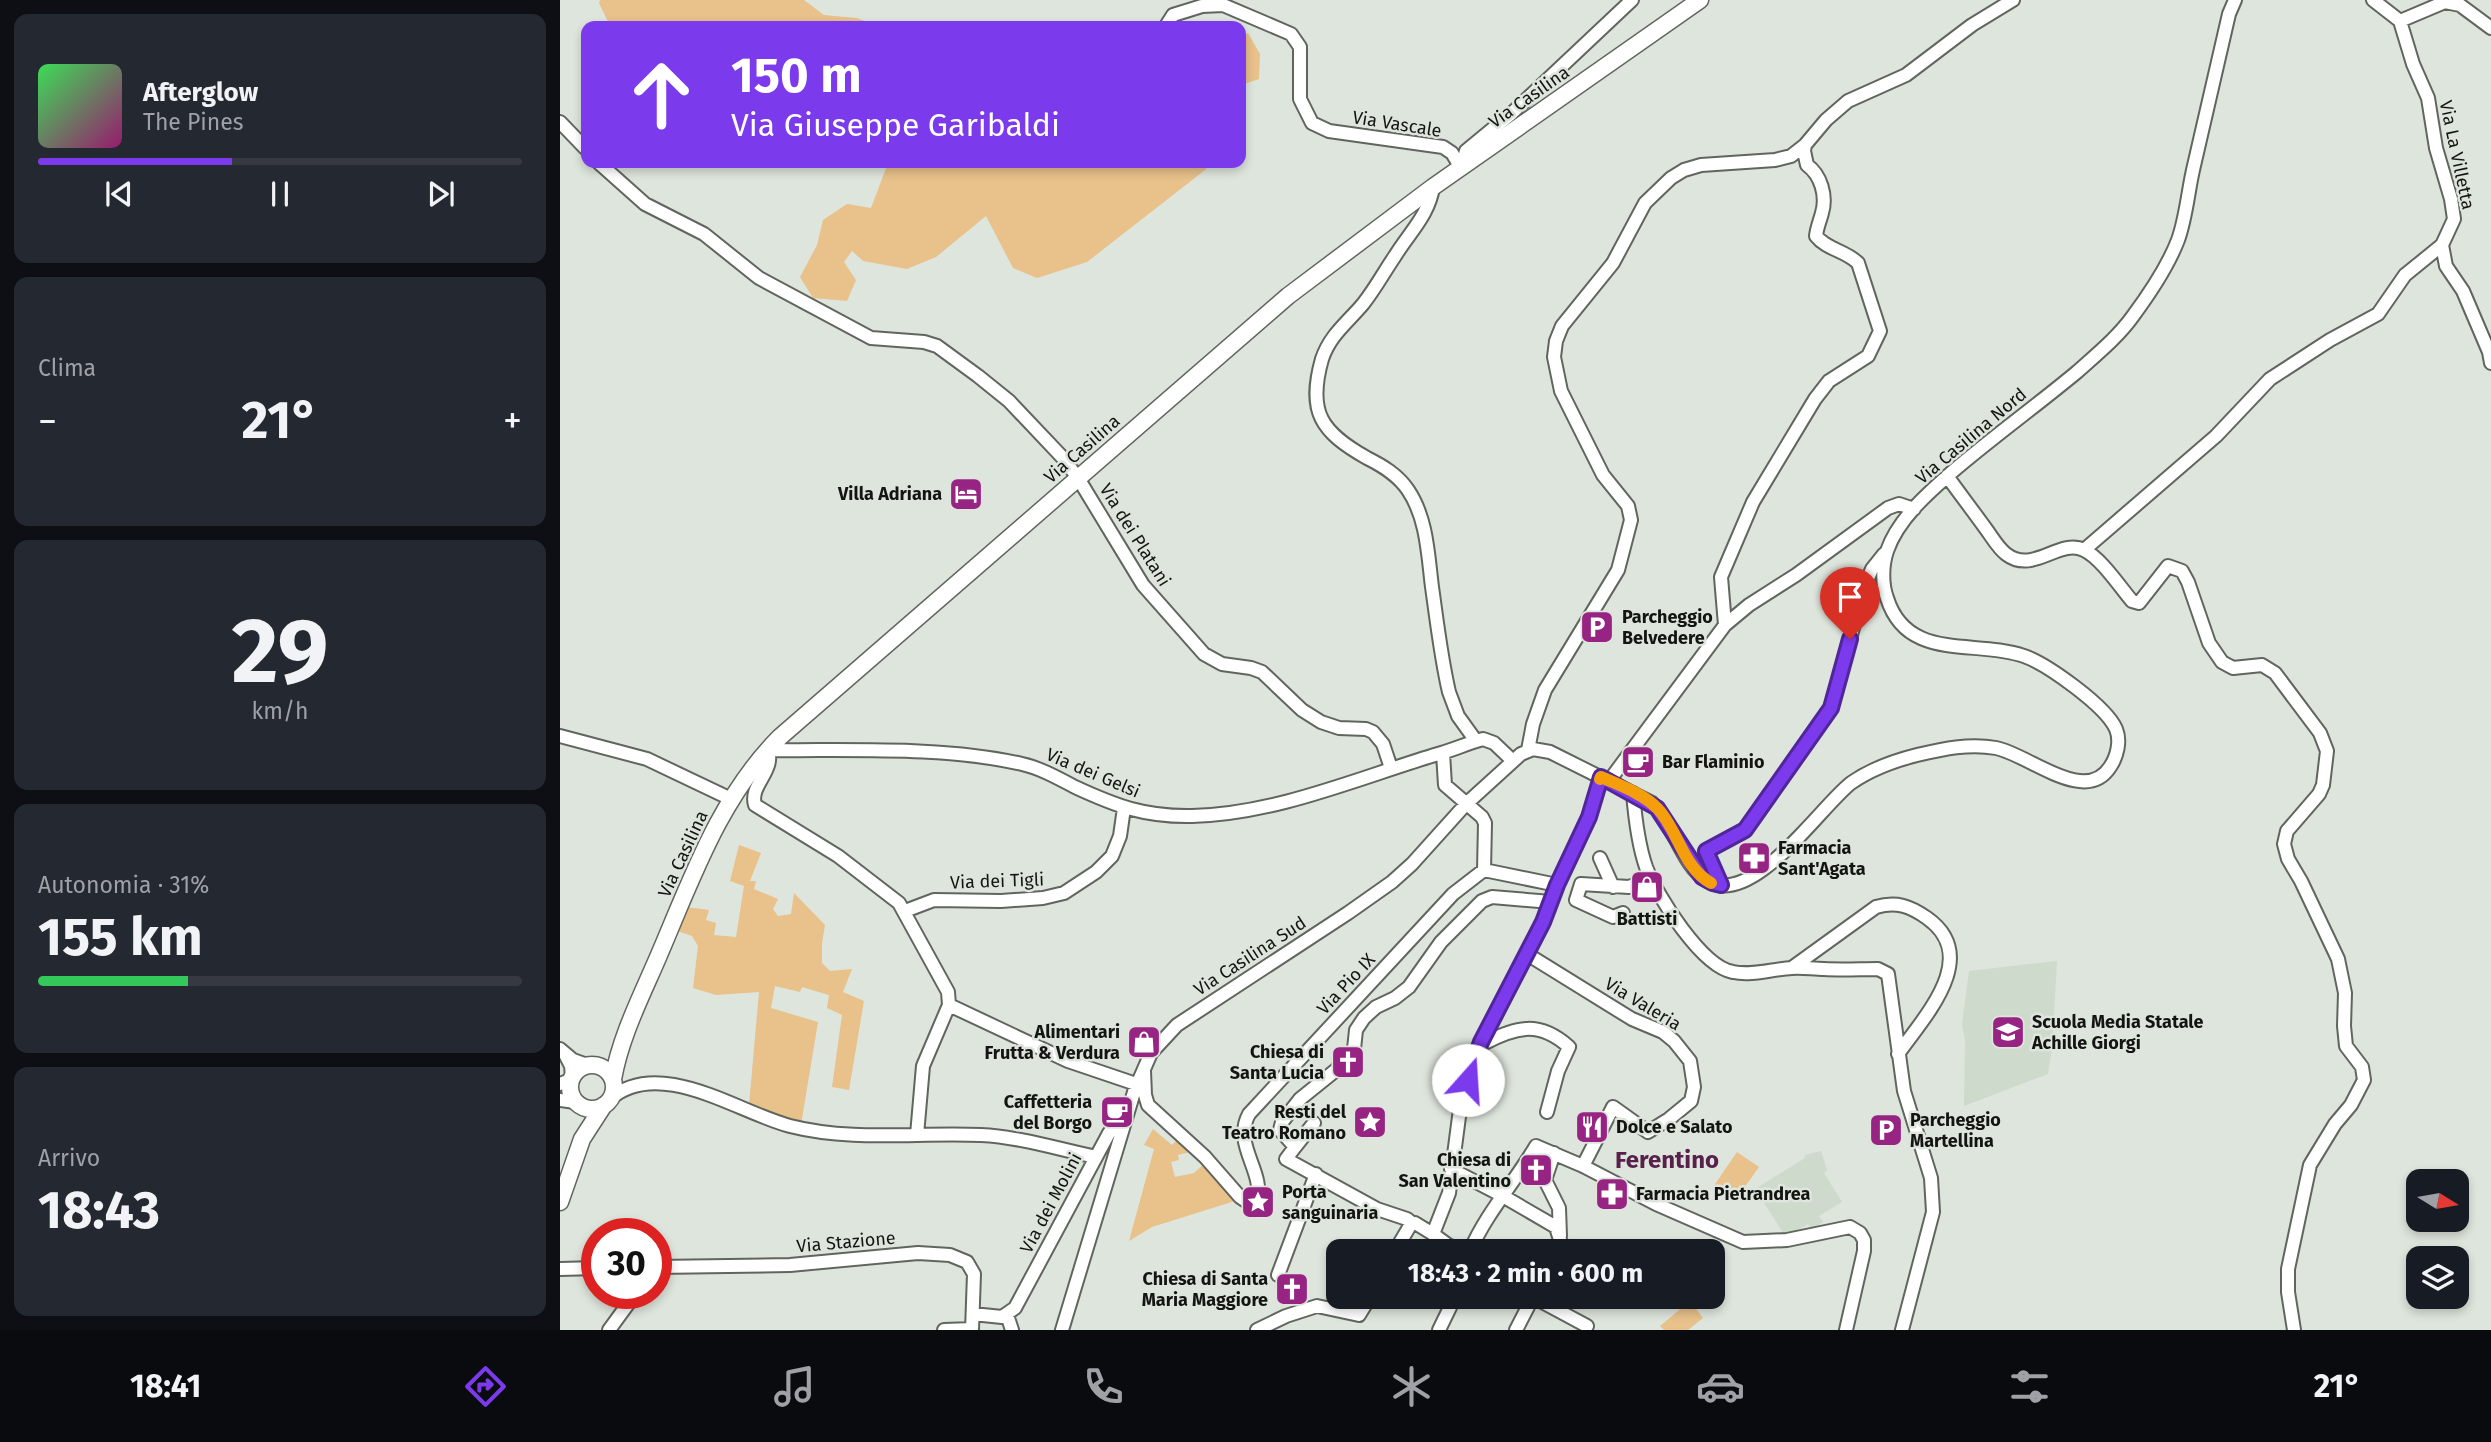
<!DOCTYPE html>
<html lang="it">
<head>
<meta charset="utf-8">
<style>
  :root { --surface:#171b24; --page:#242831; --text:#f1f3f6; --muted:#9ea1a6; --line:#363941; --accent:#7c3aed }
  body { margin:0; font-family:"Fira Sans",sans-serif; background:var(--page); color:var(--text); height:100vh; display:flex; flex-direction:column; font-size:26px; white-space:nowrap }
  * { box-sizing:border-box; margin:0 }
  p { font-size:23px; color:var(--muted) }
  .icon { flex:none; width:38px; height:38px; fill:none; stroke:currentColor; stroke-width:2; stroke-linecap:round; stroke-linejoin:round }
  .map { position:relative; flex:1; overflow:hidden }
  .drawer { display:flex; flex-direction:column; gap:14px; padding:14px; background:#0d0f14; width:560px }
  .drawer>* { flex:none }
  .guide { position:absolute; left:21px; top:21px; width:665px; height:147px; border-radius:14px; box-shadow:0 4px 10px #0003; background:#7c3aed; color:#fff; overflow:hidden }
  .needle { width:46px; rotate:101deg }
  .controls { position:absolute; left:1846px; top:1169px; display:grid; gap:14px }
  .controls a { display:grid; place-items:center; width:63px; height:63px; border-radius:14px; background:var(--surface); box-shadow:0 4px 10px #0003; font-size:35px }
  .speed { position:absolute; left:21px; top:1218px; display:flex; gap:14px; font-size:35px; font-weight:700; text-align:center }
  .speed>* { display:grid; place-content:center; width:91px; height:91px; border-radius:50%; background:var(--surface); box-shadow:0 4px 10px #0003; line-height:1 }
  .speed .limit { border:10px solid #d22; background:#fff; color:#111 }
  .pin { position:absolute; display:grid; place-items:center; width:60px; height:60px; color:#fff; margin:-72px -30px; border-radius:50% 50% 50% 0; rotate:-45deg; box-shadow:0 0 7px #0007 }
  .pin .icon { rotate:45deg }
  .me { position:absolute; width:77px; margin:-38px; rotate:19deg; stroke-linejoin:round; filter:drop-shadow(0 0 5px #0008) }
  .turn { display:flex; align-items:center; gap:24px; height:147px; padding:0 35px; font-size:32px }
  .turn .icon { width:91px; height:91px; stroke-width:2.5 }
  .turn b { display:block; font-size:49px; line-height:60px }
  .big { font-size:52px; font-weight:700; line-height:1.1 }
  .drawer .card { flex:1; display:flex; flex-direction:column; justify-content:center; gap:10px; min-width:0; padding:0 24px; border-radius:14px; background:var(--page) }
  .drawer .dial { align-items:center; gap:0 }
  .dial b { font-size:91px; line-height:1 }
  .song { display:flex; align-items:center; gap:21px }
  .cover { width:84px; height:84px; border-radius:10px; background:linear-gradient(135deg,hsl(130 70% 55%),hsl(320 70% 35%)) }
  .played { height:7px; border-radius:4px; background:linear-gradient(90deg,var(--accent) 40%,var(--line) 40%) }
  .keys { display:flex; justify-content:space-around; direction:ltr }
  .heat { display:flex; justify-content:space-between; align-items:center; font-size:38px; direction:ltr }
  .charge { height:10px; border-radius:5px; background:linear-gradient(90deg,#34c759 31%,var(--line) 0) }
  .trip { position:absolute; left:766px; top:1239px; width:399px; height:70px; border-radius:14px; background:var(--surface); box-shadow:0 4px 10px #0003; font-weight:700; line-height:70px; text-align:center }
  .tabs { display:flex; height:112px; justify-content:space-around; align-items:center; background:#090b0e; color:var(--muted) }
  .tabs .icon { width:49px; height:49px }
  .tabs .current { color:var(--accent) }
  .tabs b { font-size:32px; color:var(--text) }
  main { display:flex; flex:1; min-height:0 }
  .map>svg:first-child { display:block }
  .built { fill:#cedacb }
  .green { fill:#e8c18b }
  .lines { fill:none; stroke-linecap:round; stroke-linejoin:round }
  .minor-casing { stroke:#60665e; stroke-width:16 }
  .major-casing { stroke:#60665e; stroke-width:19 }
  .minor { stroke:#fff; stroke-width:12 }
  .major { stroke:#fff; stroke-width:16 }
  .route-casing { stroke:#51269a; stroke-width:18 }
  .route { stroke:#7c3aed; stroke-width:12 }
  .slow { stroke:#f59e0b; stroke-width:12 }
  .labels { text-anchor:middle; stroke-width:5; stroke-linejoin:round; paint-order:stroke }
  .street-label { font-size:18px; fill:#131512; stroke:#dee5dc }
  .poi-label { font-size:18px; font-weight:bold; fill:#131512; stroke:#dee5dc; text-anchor:start }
  .district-label { font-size:24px; font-weight:bold; fill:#58214c; stroke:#dee5dc }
</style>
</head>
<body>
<main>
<section class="drawer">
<div class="card">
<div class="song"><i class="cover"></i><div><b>Afterglow</b><p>The Pines</p></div></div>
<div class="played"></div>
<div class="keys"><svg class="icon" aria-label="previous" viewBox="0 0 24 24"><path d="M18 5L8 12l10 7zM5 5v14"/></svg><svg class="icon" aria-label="pause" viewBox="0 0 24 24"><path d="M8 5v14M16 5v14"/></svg><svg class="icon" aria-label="next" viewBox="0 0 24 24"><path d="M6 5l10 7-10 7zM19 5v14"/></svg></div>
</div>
<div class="card"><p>Clima</p>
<div class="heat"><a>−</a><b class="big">21°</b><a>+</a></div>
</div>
<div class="card dial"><b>29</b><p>km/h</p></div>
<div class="card"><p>Autonomia · 31%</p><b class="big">155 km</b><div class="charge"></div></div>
<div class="card"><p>Arrivo</p><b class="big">18:43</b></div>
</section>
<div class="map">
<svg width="1931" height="1330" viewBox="0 0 1931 1330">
  <rect width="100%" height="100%" fill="#dee5dc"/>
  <!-- built -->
  <path class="built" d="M1497,961L1492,1048L1488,1074L1404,1106L1405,1040L1402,1024L1409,971Z
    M1261,1151L1267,1170L1264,1173L1282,1202L1259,1216L1263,1222L1252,1229L1248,1224L1226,1237L1195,1189L1245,1158V1155Z"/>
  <!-- green -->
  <path class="green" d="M40,0H244L264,15L296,18L312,23L314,26H50L39,3Z
    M688,33L700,54L699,79L684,84L681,109V36Z
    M328,163H651L645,170L527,262L477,278L453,268L426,216L376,257L347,269L303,261L292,251L284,262L296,280L287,301L253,298L240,277L257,245L263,220L287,204L311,208Z
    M179,845L201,853L190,881H196L194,889L218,899L213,909L218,916L231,914L234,893L265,925L262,943V963L270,971L292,969L283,992L304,1001L289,1090L272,1087L282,1015L267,1008L269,995L242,987L240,992L215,986L211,1008L258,1022L241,1125L219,1119L189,1105L199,992L156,995L133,988L138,946L132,936L117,931L126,907L149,910L146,920L156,923L154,935L176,937L184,886L170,881Z
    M593,1129L612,1145L619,1138L634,1151L618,1155L619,1160L611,1162L615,1177L634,1173L645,1163L678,1200L592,1227L569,1241L594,1149L584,1145Z
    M1177,1152L1199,1167L1174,1202L1153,1187Z
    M1130,1301L1143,1318L1128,1330H1104L1100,1326Z"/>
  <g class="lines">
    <!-- minor casing -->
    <g class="minor-casing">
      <path id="minor" d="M1813,0L1840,21L1853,64L1868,98L1876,148L1891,199L1894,219L1882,245L1886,266L1903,291L1929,352L1931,363
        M1840,21L1885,2L1900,5L1931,28
        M606,26L613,15L642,6L663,5L731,34L740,47V99L752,123L769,131L883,147L892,153L901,168L906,151L952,113L1072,0
        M0,122L26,149
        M39,163L85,204L144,234L199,278L311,338L364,342L377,346L418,376L449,401L503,458L518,478L583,585L644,654L662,664L691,668L702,672L742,710L761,722L779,728L806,729L813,732L823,744L831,768
        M873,187C869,215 849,233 835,256C824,272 815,289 803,304C787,323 770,335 762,359C747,412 761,432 807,458C823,466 838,475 848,490C867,518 868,555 872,587C877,622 881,658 889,692L898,716L916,741
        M1387,476C1400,494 1413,511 1426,529C1432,537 1438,548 1446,554C1473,575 1499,538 1524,550C1541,558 1560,587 1572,601L1579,603L1608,566L1622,571L1628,582L1649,643L1662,662L1673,668L1702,665L1715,673L1760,733L1767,751L1763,785L1759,794L1727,831L1724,844L1728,859L1741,881L1778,959L1785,993L1784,1026L1786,1046L1802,1067L1804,1080L1791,1105L1775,1124L1750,1165L1728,1269V1292L1734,1330
        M1524,550L1656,436L1710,379L1770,340L1818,314L1845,275L1882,245
        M1165,625L1161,577L1193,502L1255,399L1269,381L1308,356L1320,331L1298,263C1285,250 1267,250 1256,236C1257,227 1260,221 1262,213C1267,196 1261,175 1247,165L1244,151L1245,145
        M0,736L87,759L171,799
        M968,750L973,724L985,690L1058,570L1071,520L1068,506L1043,475L1001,391L994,357L996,341L1002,326L1053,263L1085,203L1111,178L1124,170L1141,165L1215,160L1231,156L1245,145L1266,120L1288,101L1346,75L1412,25L1453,0
        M883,753L885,785L922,817L925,823L924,870
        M1049,781L1165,625L1189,605L1236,575L1328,508L1339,504L1354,509
        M1073,793C1075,817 1078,844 1086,867C1097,896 1142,967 1173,972C1192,976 1212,969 1232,968C1242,967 1253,969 1264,969C1282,970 1300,969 1318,969L1328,974L1344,1091L1371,1178L1373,1212L1342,1330
        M1040,858L1053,887
        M1161,885L1146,851L1185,830L1271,708L1304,588L1312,569L1324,554
        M345,911L374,900L441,901L483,898L504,893L536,872L552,856L560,836L564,808
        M1063,913L1053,917L1016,900L1021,884L1069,887L1091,879
        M967,954L1072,1019L1103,1032L1114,1041L1130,1061L1134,1087L1131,1101L1109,1119L1088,1132L1053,1107L1023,1166
        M1233,967L1316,907C1336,901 1350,906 1367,918C1422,957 1364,1017 1338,1054
        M921,1042L925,1043C957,1026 980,1021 1009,1047L998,1071L987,1112
        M0,1049L13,1060L27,1065
        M5,1054L11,1066L12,1077
        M584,1071L585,1095L588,1105L645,1157L680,1197L686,1201H697C705,1171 672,1145 689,1114L893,894L924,870L997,885
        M0,1084L10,1080
        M576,1084L508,1061L389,1005L388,992L339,903L278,856L195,805C189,785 215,772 208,750C287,751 385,746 462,764C480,768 498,778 515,787C556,806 585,817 632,816C716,814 798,778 878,754C893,750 908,743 923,739L934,743L953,761
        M50,1099C100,1056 179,1113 230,1126C293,1142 357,1132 421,1135C460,1137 498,1149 536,1157
        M0,1100L15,1102
        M754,1123L735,1147L720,1130L722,1122L740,1099L776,1070L794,1049L796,1030L804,1018L816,1007L835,998L849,987L881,942L922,901L932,897L991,902
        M357,1135L363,1066L389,1005
        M735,1147L726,1159L817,1209L847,1219L852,1223
        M994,1153L985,1180L999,1208L1000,1236
        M891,1169L941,1195L996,1227L1001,1243L997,1251
        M873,1234L888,1245L901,1251
        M835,1251L851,1224L855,1223L873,1234L889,1193L900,1109L921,1042L983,922L997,885L1029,817L1041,777
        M910,1251C927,1212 955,1182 976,1146L1023,1166L1096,1204L1183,1242L1227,1240L1290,1227L1300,1233L1304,1240V1251L1286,1330
        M96,1267L230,1265L358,1253L390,1255L407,1262L414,1274L412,1330
        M0,1269L37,1268
        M718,1275L756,1174
        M973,1297L1027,1326
        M413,1314L442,1317L455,1308L549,1133L567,1111
        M447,1315L452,1330
        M49,1330L76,1293
        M384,1330L412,1329
        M502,1330L574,1092L591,1053L617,1025L788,913L832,882L852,864L906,804L961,754L973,749L990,752L1092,803C1114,824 1122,866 1147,881C1193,908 1260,807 1291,783C1311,769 1333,761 1357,755C1383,749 1409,743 1436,748C1468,754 1525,806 1550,767C1557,757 1561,741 1556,729C1546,706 1487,664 1464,656C1414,639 1347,662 1327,598C1322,584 1322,566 1327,551C1338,519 1368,493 1392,472C1433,437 1476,406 1517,372C1537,354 1558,337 1573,316C1590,293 1608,266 1618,240C1626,218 1628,192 1633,170C1645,118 1657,66 1669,14L1675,0
        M697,1330L726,1316L757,1306L799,1315L810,1297
        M879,1330L895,1297
        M956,1330L973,1297"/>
    </g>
    <!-- major casing -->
    <g class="major-casing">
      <path id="major" d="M10 1087a22 22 0 1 1 44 0a22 22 0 1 1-44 0Z
        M53,1079C61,1035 82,995 99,955C132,878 160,797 220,737L728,296L873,187L1140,0
        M0,1202L22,1139L44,1105"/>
    </g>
    <!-- minor -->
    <use href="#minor" class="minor"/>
    <!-- major -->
    <use href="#major" class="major"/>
  </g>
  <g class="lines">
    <!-- route casing -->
    <g class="route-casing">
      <path id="route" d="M908,1080L921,1042L983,922L997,885L1029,817L1041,777L1097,808L1142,877L1153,883L1161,885L1146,851L1185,830L1271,708L1290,639"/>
    </g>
    <!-- route -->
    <use href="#route" class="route"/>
    <!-- slow -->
    <path class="slow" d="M1040,779L1041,777C1059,785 1084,794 1098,809C1118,830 1123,868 1151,883"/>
  </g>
  <!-- icons -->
  <defs>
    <g id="hotel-square" transform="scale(1.75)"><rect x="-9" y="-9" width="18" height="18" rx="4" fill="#972482" stroke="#dee5dc"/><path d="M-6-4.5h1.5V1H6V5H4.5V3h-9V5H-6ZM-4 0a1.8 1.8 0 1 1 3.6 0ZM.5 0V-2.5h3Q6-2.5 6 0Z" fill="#fff"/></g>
    <g id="parking-square" transform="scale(1.75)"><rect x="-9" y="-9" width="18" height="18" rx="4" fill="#972482" stroke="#dee5dc"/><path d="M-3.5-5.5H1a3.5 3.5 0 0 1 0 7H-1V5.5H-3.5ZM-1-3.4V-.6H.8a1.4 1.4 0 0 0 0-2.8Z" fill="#fff"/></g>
    <g id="cafe-square" transform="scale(1.75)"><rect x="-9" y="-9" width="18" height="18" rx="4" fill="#972482" stroke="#dee5dc"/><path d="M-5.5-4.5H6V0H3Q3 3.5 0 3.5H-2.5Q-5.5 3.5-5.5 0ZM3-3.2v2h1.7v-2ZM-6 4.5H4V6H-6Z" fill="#fff"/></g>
    <g id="pharmacy-square" transform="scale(1.75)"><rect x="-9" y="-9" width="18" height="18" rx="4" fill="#972482" stroke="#dee5dc"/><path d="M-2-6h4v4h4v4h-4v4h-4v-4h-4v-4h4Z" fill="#fff"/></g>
    <g id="shop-square" transform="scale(1.75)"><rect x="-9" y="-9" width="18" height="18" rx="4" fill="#972482" stroke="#dee5dc"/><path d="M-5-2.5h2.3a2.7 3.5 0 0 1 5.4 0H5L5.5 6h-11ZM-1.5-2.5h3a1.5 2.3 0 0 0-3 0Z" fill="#fff"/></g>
    <g id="school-square" transform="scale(1.75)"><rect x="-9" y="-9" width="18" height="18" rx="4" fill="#972482" stroke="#dee5dc"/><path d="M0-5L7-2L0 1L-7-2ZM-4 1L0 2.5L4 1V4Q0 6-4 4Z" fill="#fff"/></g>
    <g id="church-square" transform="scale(1.75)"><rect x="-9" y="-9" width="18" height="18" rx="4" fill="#972482" stroke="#dee5dc"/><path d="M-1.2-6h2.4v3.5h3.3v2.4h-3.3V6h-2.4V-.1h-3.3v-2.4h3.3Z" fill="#fff"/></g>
    <g id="sight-square" transform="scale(1.75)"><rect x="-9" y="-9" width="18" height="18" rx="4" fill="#972482" stroke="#dee5dc"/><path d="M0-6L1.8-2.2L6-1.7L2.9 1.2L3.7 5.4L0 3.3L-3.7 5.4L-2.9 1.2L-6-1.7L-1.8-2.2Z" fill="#fff"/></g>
    <g id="restaurant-square" transform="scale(1.75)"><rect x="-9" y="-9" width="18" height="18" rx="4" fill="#972482" stroke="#dee5dc"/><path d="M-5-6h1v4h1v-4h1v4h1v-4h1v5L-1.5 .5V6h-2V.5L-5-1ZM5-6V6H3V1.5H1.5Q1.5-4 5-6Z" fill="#fff"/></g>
  </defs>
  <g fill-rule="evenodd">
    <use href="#hotel-square" x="406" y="494"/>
    <use href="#parking-square" x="1037" y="627"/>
    <use href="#cafe-square" x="1078" y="762"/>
    <use href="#pharmacy-square" x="1194" y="858"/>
    <use href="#shop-square" x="1087" y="887"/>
    <use href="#school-square" x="1448" y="1032"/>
    <use href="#shop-square" x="584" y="1042"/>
    <use href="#church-square" x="788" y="1062"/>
    <use href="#cafe-square" x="557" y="1112"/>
    <use href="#sight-square" x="810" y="1122"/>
    <use href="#restaurant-square" x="1032" y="1127"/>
    <use href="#parking-square" x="1326" y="1130"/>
    <use href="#church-square" x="976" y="1170"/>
    <use href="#pharmacy-square" x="1052" y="1194"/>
    <use href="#sight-square" x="698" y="1202"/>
    <use href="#church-square" x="732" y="1289"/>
  </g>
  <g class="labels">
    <!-- street labels -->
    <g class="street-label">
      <text transform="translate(969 97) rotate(-35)" y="6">Via Casilina</text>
      <text transform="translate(837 124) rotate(9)" y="6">Via Vascale</text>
      <text transform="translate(1897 155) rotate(78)" y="6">Via La Villetta</text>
      <text transform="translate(1411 436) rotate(-40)" y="6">Via Casilina Nord</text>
      <text transform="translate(522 449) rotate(-41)" y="6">Via Casilina</text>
      <text transform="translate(575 535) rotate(58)" y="6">Via dei Platani</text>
      <text transform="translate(533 773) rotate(23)" y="6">Via dei Gelsi</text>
      <text transform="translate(123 854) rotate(-65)" y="6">Via Casilina</text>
      <text transform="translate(437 881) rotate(-2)" y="6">Via dei Tigli</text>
      <text transform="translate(690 956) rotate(-33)" y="6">Via Casilina Sud</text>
      <text transform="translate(786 984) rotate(-47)" y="6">Via Pio IX</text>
      <text transform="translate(1083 1004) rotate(31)" y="6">Via Valeria</text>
      <text transform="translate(491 1203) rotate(-62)" y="6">Via dei Molini</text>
      <text transform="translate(286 1242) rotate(-5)" y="6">Via Stazione</text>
    </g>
    <!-- poi labels -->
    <g class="poi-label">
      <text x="382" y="500" text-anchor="end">Villa Adriana</text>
      <text x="1062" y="623">Parcheggio<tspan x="1062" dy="21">Belvedere</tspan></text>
      <text x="1102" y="768">Bar Flaminio</text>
      <text x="1218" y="854">Farmacia<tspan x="1218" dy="21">Sant'Agata</tspan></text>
      <text x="1087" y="925" text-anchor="middle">Battisti</text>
      <text x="1472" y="1028">Scuola Media Statale<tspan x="1472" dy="21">Achille Giorgi</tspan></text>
      <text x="560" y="1038" text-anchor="end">Alimentari<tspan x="560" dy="21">Frutta &amp; Verdura</tspan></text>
      <text x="764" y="1058" text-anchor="end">Chiesa di<tspan x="764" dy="21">Santa Lucia</tspan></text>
      <text x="532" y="1108" text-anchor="end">Caffetteria<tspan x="532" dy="21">del Borgo</tspan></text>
      <text x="786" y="1118" text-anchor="end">Resti del<tspan x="786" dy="21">Teatro Romano</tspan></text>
      <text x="1350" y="1126">Parcheggio<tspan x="1350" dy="21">Martellina</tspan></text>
      <text x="1056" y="1133">Dolce e Salato</text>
      <text x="951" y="1166" text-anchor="end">Chiesa di<tspan x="951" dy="21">San Valentino</tspan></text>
      <text x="722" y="1198">Porta<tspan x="722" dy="21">sanguinaria</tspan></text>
      <text x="1076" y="1200">Farmacia Pietrandrea</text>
      <text x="708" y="1285" text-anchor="end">Chiesa di Santa<tspan x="708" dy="21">Maria Maggiore</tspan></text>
    </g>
    <!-- district labels -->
    <g class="district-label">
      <text x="1107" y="1168">Ferentino</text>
    </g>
  </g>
</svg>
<div class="controls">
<a><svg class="needle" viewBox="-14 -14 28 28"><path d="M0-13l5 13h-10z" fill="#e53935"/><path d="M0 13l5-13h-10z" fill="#9ea1a6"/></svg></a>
<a><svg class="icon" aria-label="layers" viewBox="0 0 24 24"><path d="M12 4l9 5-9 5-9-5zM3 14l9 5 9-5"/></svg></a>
</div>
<div class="speed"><div class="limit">30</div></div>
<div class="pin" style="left:1290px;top:639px;background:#d93025"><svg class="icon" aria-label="arrive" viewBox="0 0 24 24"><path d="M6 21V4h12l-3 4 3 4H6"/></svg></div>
<svg class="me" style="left:908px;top:1080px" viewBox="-20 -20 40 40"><circle r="19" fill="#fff"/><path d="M0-13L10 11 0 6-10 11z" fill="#7c3aed"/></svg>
<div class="trip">18:43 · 2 min · 600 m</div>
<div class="guide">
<div class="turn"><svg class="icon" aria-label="ahead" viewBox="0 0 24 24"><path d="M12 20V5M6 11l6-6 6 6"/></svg><div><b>150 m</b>Via Giuseppe Garibaldi</div></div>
</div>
</div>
</main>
<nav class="tabs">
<b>18:41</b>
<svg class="icon current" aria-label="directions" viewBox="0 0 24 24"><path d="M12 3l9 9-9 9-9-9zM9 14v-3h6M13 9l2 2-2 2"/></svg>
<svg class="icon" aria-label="music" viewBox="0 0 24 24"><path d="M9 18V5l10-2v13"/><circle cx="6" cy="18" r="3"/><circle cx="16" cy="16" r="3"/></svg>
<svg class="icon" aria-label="phone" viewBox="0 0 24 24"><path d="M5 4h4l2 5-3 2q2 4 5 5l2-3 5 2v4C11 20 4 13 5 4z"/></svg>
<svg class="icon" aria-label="climate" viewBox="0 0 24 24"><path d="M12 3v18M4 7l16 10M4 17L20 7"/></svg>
<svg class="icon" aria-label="car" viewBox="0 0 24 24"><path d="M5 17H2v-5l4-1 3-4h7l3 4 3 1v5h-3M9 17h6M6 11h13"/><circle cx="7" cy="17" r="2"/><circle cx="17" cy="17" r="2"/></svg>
<svg class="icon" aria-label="filters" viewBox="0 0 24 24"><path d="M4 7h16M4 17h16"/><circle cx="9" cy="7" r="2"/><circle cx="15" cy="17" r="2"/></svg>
<b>21°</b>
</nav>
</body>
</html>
